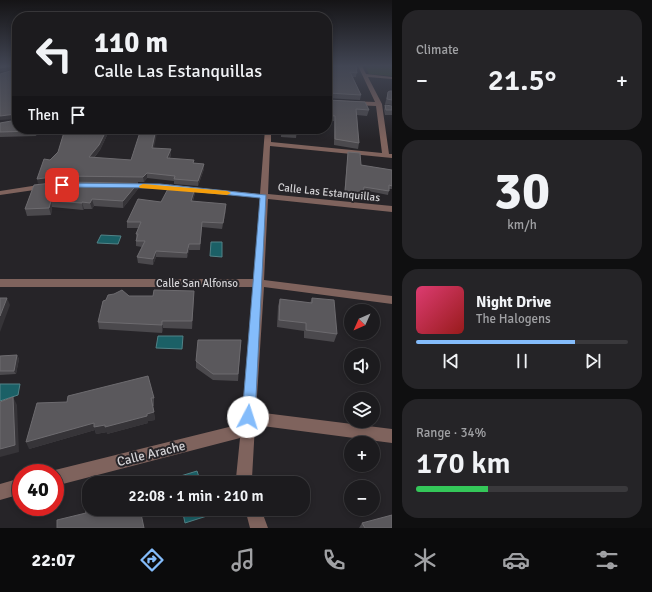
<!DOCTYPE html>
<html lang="en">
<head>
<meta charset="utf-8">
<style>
  :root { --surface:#1c1b1e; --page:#252427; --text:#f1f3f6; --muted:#a0a1a4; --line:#3a393c; --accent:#84bcfb }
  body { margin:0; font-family:Signika,sans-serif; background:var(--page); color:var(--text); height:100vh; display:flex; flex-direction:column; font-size:15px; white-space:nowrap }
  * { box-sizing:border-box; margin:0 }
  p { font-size:13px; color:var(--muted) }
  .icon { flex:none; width:22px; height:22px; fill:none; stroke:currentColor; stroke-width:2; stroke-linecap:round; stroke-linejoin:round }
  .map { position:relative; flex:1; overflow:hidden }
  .drawer { display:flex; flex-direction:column; gap:10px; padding:10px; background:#0f0f10; width:260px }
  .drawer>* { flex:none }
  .guide { position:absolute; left:12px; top:12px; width:320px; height:122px; border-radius:16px; box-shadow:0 2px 6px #0003,0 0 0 1px var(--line); background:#1c1b1e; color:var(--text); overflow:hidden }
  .needle { width:26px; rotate:225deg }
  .tools { position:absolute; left:344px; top:304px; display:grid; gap:8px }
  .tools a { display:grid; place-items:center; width:36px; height:36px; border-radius:50%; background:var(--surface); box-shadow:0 2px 6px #0003,0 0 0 1px var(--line); font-size:20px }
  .speed { position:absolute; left:12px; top:464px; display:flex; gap:8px; font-size:20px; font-weight:700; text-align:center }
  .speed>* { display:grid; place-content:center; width:52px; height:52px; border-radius:50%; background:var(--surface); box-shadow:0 2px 6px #0003,0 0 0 1px var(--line); line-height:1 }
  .speed .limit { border:6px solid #d22; background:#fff; color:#111 }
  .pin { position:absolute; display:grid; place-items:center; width:34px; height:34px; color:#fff; margin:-17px; border-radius:8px; box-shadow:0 2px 6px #0006 }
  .me { position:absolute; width:44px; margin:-22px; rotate:5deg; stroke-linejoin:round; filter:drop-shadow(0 0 3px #0008) }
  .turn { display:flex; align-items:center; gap:14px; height:84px; padding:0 16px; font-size:18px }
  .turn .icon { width:52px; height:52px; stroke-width:2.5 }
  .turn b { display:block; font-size:28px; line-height:34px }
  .then { display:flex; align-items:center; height:38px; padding:0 16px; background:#0003; gap:8px; font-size:15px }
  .big { font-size:30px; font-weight:600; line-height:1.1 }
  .drawer .tile { flex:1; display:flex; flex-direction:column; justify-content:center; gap:6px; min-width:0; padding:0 14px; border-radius:16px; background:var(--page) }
  .drawer .dial { align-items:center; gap:0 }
  .dial b { font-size:52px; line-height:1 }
  .song { display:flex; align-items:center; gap:12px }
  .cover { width:48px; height:48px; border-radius:6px; background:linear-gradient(135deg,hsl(340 70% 55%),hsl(0 70% 35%)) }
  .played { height:4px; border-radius:2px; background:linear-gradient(90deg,var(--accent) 75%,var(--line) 75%) }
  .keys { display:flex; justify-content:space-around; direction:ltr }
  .heat { display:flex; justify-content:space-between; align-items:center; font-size:22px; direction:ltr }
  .charge { height:6px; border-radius:3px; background:linear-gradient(90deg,#34c759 34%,var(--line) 0) }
  .trip { position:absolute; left:82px; top:476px; width:228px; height:40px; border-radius:16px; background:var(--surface); box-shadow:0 2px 6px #0003,0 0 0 1px var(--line); font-weight:600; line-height:40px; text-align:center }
  .dock { display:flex; height:64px; justify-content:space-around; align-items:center; background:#0b0b0c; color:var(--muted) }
  .dock .icon { width:28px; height:28px }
  .dock .selected { color:var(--accent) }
  .dock b { font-size:18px; color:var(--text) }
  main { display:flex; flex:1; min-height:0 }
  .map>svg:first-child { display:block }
  .green { fill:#30481f }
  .water { fill:#1b6066; stroke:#528287 }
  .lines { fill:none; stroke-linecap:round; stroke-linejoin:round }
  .minor { fill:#7f635d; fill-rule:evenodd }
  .wall { fill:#4b494d }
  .shaded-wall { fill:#363438 }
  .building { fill:#5a585c; stroke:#6d6b6f }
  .route { fill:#84bcfb; stroke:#567aa3 }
  .slow { fill:#f59e0b }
  .labels { text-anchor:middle; stroke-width:4; stroke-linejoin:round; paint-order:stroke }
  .street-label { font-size:11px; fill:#d3d2d5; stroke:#262428 }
  .near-street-label { font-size:13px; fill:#d3d2d5; stroke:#262428 }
</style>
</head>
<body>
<main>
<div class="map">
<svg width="392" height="528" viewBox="0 0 392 528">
  <rect width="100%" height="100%" fill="#262428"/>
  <!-- green -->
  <path class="green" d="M365,66H392V76L369,74Z"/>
  <!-- water -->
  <path class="water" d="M101,235L121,236L118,244L97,243Z
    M211,242H222V257L210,256Z
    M158,336H183L182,349L156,348Z
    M0,384H20L18,395L0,401Z
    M197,471L201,483H176L174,478Z
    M182,509H208L210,515L185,523Z"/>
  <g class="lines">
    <!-- minor -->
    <path class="minor" d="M358,66H362L366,74L392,77V79L368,77L382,104L389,154H392V158L270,146L268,194L392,206V212L268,199L264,280L392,296V304L264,287L256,412L392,429V443L255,425L252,478L253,483H237L236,478L240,438L55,486V473H49L55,470L241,424L253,287H0V279H254L260,198L160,188H125L121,186L125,184H160L260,194L265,129H271V142L382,153L376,106L327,104V100L375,102Z
      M45,184H48V188L0,195V191Z
      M21,478V494L0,500V484Z
      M245,509H261L268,528H250Z"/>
  </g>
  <!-- wall -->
  <path class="wall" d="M327,66L357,69L356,77H353L361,95L360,100L327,98Z
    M392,91V105L385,104L388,92Z
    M327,99L328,100L369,110L367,116L357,115L359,143L358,149L334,145V121H327Z
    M385,105L392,106V115H385L384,110Z
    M0,123L17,129H39L36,136L0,137Z
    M60,129H110L100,150L94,158L131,160L154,148L171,154L170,158L194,163L204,164V169L198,186L174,184V181L147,178L144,182H61L50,160L58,152L64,132H61Z
    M281,129H302V131L297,130L296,138L281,137Z
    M348,152L361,165L392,170V189H389L388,195L363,190L362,199L344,195Z
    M34,185L138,189L123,208L94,206L92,209H84L83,210L52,207L51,215L27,216L25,209Z
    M195,188V193L193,201L226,210L222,229L202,227L200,250H189L187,258L156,257L153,265L138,263L137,257L142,247L136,246V234L138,228H127V222L161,202Z
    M194,291L192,329L163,328L162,333L99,329L98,322L106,300L129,296H153Z
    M312,298L337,334L334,342L304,338V331L277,327L278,306L280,299L310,303Z
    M241,340L238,381L213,380L196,368V361Z
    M17,355L19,359L16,374L0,375V356Z
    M154,398V406H153L155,420L148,421V423L107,434V432L96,434L95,430L29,449L67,402Z
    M362,523L392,528H359Z"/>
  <!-- shaded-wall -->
  <path class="shaded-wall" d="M11,66H16L17,69L0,72V68Z
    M16,114L17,119L0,120V116Z
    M36,129H39L36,136L35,131Z
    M60,129H66L67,132H61Z
    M107,129H110L100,150L90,162L89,157Z
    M156,129H158L153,153L152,148Z
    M171,149V154L167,163V158Z
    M204,164V169L198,186V181Z
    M147,173V178L144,182L143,177Z
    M60,176L61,182L38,184L37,179Z
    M138,183V189L123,208V201Z
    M195,188V193L191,206V201Z
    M92,199L94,206L92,209L90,203Z
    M51,201L52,207L51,215L49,208Z
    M82,202L84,209L83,210L82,203Z
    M226,204V210L222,229L223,223Z
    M189,244V250L187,258V253Z
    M156,251V257L153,265V259Z
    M194,291V298L192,329V321Z
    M7,298L10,305L0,332V316Z
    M162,321L163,328L162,333Z
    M17,355L19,359L16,374L14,371Z
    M13,397L17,405L19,452L0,457V449Z
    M154,412L155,420L148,421V423L107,434L105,427L147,414Z
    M94,423L105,425L107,432L96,434L95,430L29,449L26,442Z"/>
  <!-- building -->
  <path class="building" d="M0,66H11L0,68Z
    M327,66H356L357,69L356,68L357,73L350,72L361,95L328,93L327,97Z
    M17,69V115L16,114L0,116V74Z
    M390,91H392V100L387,99L388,92Z
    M327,99L328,100L365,102L369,110L356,109L359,143L335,139V116L327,115Z
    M385,105L392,106V110H386Z
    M17,119V129H36L35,131L0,132V123L17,120Z
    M65,129H107L99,145L89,157L131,160L141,129H156L152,148L171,149L167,158L194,160L193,163L204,164L198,181L174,179L175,176L147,173L143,177L60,176L37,179L44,159L50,160L58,152Z
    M282,129H296L297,132H282Z
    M348,152L360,153L361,165L392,170V186L389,185V191L364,187L363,195L345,192Z
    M60,182L138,183L123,201L92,199L90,203L82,202V203L51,201L49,208L25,209L34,185Z
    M170,185L195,188L191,201L226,204L223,223L202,222L200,244H189L187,253L156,251L153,259L137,257L145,241H136L138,234H136L141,222H127L138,199L161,202Z
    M122,290L129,296H153L154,290L194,291L192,321H162V325L98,322L103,301L106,300L108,295L114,294Z
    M0,298H7L0,316Z
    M312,298L334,300L337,334L306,330V323L279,320L280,299L312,303Z
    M198,340H241L238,374H213L196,361Z
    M17,355L14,371H0V356Z
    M148,376L154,398H151L154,412L147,414V416L105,427V425L94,427V423L26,442L37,403L67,402L68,396Z
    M13,397L15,445L0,449V402Z
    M89,501V509H140L144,528H57V520L86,513L84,503Z
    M392,515V528H365L362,523Z"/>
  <!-- sky -->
  <linearGradient id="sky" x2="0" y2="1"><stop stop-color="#151416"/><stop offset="0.47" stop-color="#414553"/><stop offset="1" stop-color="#414553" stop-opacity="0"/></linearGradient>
  <rect width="392" height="140" fill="url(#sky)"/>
  <!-- route -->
  <path class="route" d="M59,183L160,184L266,195L255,417L253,422L248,423L244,422L242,417L260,198L160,188L62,187L58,185Z"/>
  <!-- slow -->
  <path class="slow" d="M143,184L227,191L231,193L227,195L140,188L139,186Z"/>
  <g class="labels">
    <!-- street labels -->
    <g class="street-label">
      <text transform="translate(329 192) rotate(6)" y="4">Calle Las Estanquillas</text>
      <text x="197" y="287">Calle San Alfonso</text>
    </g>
    <!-- near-street labels -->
    <g class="near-street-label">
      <text transform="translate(151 453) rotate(-14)" y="5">Calle Arache</text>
    </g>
  </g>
</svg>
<div class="tools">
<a><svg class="needle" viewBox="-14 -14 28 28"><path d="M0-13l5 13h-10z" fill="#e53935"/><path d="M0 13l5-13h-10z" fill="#a0a1a4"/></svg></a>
<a><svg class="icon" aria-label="sound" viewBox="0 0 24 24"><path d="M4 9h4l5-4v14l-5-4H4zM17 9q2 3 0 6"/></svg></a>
<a><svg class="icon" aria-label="layers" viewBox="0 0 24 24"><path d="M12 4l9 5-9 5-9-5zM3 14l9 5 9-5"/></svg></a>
<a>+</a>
<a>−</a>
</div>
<div class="speed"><div class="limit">40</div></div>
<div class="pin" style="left:62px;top:185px;background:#d93025"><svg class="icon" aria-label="arrive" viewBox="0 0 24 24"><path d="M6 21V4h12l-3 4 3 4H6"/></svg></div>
<svg class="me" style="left:248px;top:417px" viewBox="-20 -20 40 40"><circle r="19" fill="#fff"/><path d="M0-13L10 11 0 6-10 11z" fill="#84bcfb"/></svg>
<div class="trip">22:08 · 1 min · 210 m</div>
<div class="guide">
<div class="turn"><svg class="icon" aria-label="left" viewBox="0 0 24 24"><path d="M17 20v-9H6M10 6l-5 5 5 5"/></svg><div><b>110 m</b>Calle Las Estanquillas</div></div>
<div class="then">Then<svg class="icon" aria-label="arrive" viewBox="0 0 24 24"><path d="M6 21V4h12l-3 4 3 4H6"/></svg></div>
</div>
</div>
<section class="drawer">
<div class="tile"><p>Climate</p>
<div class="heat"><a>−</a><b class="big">21.5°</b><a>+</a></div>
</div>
<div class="tile dial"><b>30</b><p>km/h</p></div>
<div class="tile">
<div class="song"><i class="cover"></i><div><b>Night Drive</b><p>The Halogens</p></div></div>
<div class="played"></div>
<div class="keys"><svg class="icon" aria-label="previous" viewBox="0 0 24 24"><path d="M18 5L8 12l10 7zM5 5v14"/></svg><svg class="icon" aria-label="pause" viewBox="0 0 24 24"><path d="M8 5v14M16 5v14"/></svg><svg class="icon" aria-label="next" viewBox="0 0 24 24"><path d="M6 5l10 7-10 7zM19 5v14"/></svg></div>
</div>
<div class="tile"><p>Range · 34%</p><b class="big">170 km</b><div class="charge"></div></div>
</section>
</main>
<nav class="dock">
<b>22:07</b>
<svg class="icon selected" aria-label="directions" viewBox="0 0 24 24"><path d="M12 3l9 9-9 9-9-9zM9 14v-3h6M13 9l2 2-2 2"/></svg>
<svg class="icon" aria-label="music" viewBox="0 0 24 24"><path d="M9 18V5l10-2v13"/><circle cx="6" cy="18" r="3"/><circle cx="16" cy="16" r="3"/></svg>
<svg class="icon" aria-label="phone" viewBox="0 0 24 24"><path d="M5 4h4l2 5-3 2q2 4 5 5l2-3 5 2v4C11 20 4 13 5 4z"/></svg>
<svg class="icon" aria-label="climate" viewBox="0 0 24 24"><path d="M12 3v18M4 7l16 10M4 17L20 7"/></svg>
<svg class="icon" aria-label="car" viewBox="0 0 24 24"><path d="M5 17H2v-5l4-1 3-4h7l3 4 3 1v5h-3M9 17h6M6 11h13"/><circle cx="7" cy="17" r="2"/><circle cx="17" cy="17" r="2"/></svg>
<svg class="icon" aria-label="filters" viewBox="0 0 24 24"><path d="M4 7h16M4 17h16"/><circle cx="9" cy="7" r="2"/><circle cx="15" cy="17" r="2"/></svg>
</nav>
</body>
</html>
